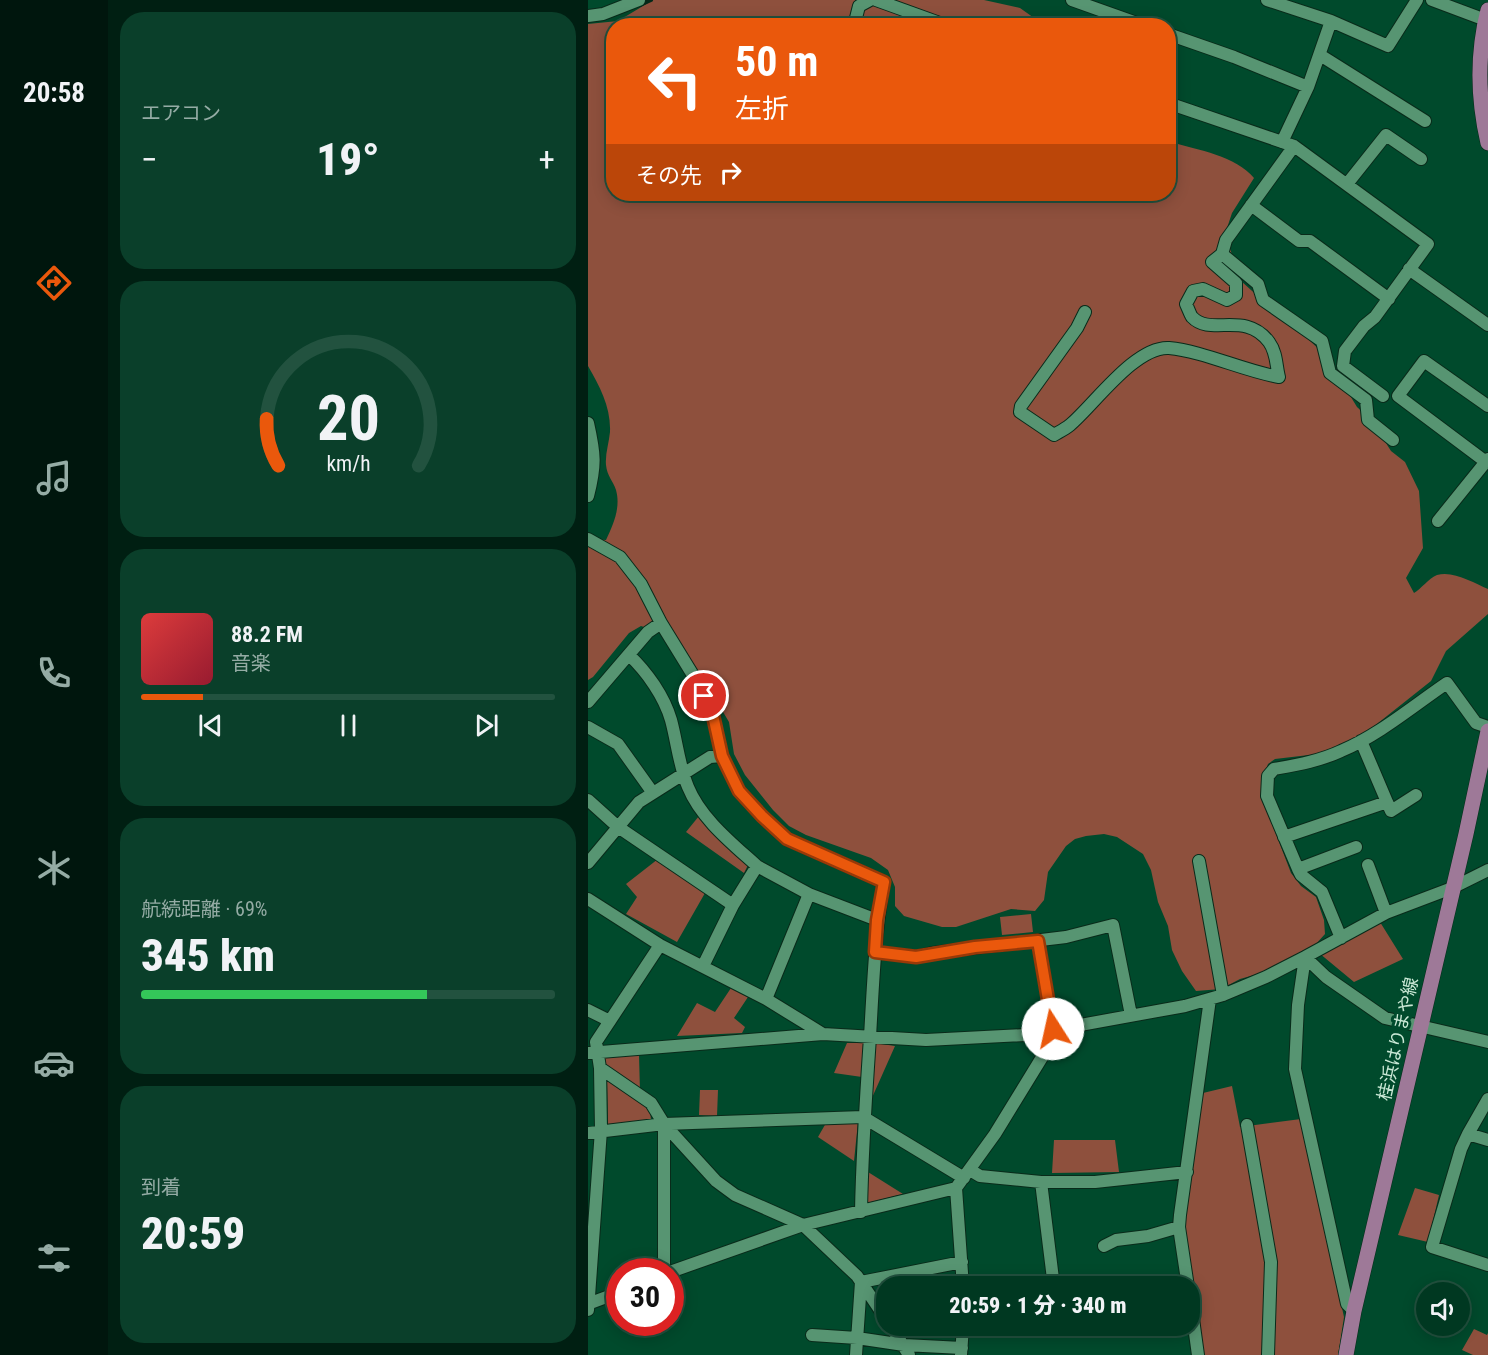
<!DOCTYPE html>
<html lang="ja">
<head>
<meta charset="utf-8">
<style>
  :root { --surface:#003821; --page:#0a3f2a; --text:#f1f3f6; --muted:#95aca5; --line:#22523f; --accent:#ea580c }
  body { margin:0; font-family:"Roboto Condensed","Noto Sans JP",sans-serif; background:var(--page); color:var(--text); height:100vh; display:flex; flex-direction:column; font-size:22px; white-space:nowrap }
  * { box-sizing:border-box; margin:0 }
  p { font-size:20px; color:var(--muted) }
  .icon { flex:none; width:33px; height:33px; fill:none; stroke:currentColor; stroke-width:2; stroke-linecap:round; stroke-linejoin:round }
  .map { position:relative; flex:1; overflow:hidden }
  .side { display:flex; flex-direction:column; gap:12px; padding:12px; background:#001f12; width:480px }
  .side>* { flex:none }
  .hud { position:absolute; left:18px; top:18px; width:570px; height:183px; border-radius:24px; box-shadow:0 3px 15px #0003,0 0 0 2px var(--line); background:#ea580c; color:#fff; overflow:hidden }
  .controls { position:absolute; left:828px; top:1282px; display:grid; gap:12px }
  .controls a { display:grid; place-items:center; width:54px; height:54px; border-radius:50%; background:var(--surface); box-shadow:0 3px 15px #0003,0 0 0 2px var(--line); font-size:30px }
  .speed { position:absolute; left:18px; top:1258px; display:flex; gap:12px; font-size:30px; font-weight:700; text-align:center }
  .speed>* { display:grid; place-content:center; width:78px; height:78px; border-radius:50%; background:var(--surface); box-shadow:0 3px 15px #0003,0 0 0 2px var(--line); line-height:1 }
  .speed .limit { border:9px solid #d22; background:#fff; color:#111 }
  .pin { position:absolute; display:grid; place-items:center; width:51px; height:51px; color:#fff; margin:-26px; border:3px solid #fff; border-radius:50%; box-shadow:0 2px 6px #0007 }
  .me { position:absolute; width:66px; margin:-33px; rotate:350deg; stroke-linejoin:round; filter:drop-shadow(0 0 4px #0008) }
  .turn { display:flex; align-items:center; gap:21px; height:126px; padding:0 30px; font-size:27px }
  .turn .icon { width:78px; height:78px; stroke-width:2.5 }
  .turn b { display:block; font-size:42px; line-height:51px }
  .then { display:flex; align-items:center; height:57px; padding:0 30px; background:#0003; gap:12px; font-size:22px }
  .big { font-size:45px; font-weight:800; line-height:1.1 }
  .side .widget { flex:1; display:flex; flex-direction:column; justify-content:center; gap:9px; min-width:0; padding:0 21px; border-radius:24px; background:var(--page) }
  .side .dial { align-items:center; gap:0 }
  .dial svg { height:156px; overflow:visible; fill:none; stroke:var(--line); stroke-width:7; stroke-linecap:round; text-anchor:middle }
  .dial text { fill:var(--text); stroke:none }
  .song { display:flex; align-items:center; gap:18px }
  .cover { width:72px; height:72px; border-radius:9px; background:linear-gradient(135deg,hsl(0 70% 55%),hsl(350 70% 35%)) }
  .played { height:6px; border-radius:3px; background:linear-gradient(90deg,var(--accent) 15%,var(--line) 15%) }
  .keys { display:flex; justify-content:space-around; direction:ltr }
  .heat { display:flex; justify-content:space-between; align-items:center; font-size:33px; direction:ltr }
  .charge { height:9px; border-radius:4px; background:linear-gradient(90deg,#34c759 69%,var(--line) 0) }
  .trip { position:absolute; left:288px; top:1276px; width:324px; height:60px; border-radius:24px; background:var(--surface); box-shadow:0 3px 15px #0003,0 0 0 2px var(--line); font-weight:800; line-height:60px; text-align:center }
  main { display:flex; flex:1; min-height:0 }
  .tabs { display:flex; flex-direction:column; width:108px; justify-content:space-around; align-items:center; background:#00160d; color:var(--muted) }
  .tabs .icon { width:42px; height:42px }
  .tabs .current { color:var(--accent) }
  .tabs b { font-size:27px; color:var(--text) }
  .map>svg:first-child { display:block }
  .green { fill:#8e503d }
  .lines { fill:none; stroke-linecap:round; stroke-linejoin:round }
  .stream { stroke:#042817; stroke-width:4 }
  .minor-casing { stroke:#092b1a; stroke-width:14 }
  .major-casing { stroke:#092b1a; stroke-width:16 }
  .minor { stroke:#579572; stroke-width:12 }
  .major { stroke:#9e7998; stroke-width:15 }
  .route-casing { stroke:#983908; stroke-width:15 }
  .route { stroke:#ea580c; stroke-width:10 }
  .labels { text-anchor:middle; stroke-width:6; stroke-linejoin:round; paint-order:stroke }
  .street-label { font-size:18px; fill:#cae9d6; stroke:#004a2c }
</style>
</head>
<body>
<main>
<nav class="tabs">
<b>20:58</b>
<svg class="icon current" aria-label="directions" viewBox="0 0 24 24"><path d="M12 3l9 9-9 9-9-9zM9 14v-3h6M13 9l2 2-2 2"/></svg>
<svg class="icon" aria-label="music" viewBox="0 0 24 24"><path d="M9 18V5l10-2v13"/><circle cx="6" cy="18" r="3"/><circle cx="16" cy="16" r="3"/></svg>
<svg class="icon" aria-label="phone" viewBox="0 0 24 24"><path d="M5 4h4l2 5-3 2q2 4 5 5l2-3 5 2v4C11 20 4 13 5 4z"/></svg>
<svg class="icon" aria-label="climate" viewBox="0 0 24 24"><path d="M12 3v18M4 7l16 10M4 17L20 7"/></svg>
<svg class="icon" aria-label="car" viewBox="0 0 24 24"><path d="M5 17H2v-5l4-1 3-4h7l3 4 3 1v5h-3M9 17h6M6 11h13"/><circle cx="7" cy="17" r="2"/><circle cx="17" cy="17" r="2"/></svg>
<svg class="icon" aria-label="filters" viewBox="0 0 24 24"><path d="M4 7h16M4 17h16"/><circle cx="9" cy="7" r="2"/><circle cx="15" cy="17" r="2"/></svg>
</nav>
<section class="side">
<div class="widget"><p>エアコン</p>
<div class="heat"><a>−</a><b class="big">19°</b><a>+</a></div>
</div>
<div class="widget dial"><svg viewBox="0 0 100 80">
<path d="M14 69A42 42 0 1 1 86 69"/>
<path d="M14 69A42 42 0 0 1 8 45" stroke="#ea580c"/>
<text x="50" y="56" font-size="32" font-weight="700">20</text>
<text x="50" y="72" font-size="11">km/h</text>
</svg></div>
<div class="widget">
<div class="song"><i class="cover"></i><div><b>88.2 FM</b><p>音楽</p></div></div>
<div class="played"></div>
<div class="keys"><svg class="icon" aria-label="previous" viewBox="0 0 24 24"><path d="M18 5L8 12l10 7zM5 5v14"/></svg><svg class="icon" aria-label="pause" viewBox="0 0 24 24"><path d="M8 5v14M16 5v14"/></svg><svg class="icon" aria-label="next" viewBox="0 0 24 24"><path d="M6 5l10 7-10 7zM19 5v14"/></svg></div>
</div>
<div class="widget"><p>航続距離 · 69%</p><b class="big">345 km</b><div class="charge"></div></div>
<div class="widget"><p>到着</p><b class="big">20:59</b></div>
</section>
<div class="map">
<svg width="900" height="1355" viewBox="0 0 900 1355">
  <rect width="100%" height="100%" fill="#004a2c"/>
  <!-- green -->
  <path class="green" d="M65,0H396L432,8L456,25L26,26V194H580L581,142H583C610,150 648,156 666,178L644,213L637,234L653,281L673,299L700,320L738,356L769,407L784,421L803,451L817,462L831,491L835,548L818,578L826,593C833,589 841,578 849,575C865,570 886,583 900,589V614L858,651L843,681L775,735L733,756L721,755L687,759L680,764L674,781L673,795L703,873L713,886L728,897L736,920L737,934L727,945L677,972L652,979L633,989L608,991L594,971L584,950L580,926L570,902L563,870L555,854L529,837L516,834L498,836L487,839L478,846L460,872L456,900L447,911L423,909L368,927H354L316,916L307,906V887L300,870L283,858L218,835L201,826L185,810L157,775L146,754L141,722L113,675L73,633L53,626L41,633L5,677L0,680V539L18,540C25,525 33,508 28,490C25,481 19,476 18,465C17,454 21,443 22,432C23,407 12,387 0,366V24L30,21Z
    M111,816L160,865L156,873L98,832Z
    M70,859L117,893L89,942L38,914L49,897L38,884Z
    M443,914L445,932L414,935L412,917Z
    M792,922L815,959L766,982L731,953Z
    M143,988L160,997L146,1018L157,1027L154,1033L89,1036L109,1003L127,1012Z
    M259,1043H276L274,1077L246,1073Z
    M287,1043L307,1046L283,1100Z
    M51,1055L52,1092L18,1070L17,1058Z
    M19,1078L62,1109L63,1121L20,1125Z
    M644,1086L652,1127L713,1119L756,1317L750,1355H614L596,1221L615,1093Z
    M112,1090H130L129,1116L111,1115Z
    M270,1122L266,1161L230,1137L238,1123Z
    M466,1140H527L531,1172L464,1173Z
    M280,1172L315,1194L279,1203Z
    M827,1188L851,1195L840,1242L810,1235Z
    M886,1329L899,1335L900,1333V1355H885L874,1350Z"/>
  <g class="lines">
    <!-- stream -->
    <path class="stream" d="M52,5L63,0"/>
    <!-- minor casing -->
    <g class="minor-casing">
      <path id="minor" d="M288,0L360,26
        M484,0L557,26
        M679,0L743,21L800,46L829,0
        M844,0L900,21
        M0,16L15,14L51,0
        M266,26L271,6L282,0
        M580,34L646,57L720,87
        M732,55L837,121
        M580,103L706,146L840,244L787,317L776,326L757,351L755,366L795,396
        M694,142L720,87L743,21
        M759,184L798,135L833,159
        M663,205L711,241H722L801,299
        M634,254L670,284L675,300L734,341L742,373L778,400L780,420L805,440
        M821,269L900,325
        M497,312L489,328L433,406L432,412L466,435C471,432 477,429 482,425C506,405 547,346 581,348C615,351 656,371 691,377C688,366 689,353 681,342C657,310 623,337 604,317C602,314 600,308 598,304L605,291L615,289L639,300L648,295V283L624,262L634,254L638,240L706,146
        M0,423C7,454 8,465 0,496
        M898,462L810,396L836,361L900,406
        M850,521L900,459
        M0,539L32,557L53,584L73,623L108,680L124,711L134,756L151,791L174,816L199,839L296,882C287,933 285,985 282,1037C278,1095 274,1153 273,1212
        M41,655C59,672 76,696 83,720C89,742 91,766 100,787C113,819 145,844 169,866
        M0,702L60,632L73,623
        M0,727L30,744L65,793
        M0,800L30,827L145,905
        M799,802L803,811L828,795
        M696,837L799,802L773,741
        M611,861L635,995
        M0,863L51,802L122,757L134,756
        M780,865L798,913
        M710,869L768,847
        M0,899L72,945L178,999L235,1034
        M753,938L734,892L713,875L710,869L679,796L680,776L686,769C708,765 732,761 753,751C791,735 825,706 859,683L888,723L900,727
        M72,945L8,1042L12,1068L63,1103L76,1124L128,1181L147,1195L215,1225L269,1276L273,1282L268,1355
        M287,952L328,957L344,953L478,937L525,925L543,1015
        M717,957L710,1005L707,1069L759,1304L766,1311
        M717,957L738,977L797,1018L900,1042
        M115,966L145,905L169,866L221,894
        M178,999L221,894L289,920
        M0,1010L22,1021
        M0,1053L235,1034L338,1040L437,1035L597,1006L635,995L678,977L717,957L798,913L864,888L900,870
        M659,1125L683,1262L680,1355
        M0,1133L76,1124L275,1117L376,1178
        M880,1134L900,1099
        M900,1140L880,1134L873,1149L844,1247L900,1265
        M382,1170L392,1176L453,1182H507L599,1172
        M453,1182L466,1287
        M368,1188L375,1287
        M516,1246L528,1240L560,1236L591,1227
        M76,1272V1124
        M82,1272L215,1225L368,1188L407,1134L464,1041L465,1029L450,941
        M600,1287L591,1227L592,1215L622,999
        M602,1297L610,1355
        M0,1304L32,1292
        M0,1310L13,1130L12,1068
        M298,1319L273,1282L374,1262
        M303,1326L321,1355
        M224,1335L269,1338L316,1345L374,1348
        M373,1355L375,1326"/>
    </g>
    <!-- major casing -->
    <g class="major-casing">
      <path id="major" d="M900,10C889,53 890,100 900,143
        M758,1355L766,1311L878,834L900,731"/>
    </g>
    <!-- minor -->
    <use href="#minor" class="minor"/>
    <!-- major -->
    <use href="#major" class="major"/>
  </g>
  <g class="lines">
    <!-- route casing -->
    <g class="route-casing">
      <path id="route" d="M116,696L124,711L134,756L151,791L174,816L199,839L296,882L289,920L287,952L328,957L387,947L450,941L465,1029"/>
    </g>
    <!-- route -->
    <use href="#route" class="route"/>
  </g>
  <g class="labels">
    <!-- street labels -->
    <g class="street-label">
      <text transform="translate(810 1039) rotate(-77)" y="6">桂浜はりまや線</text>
    </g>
  </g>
</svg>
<div class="controls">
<a><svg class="icon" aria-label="sound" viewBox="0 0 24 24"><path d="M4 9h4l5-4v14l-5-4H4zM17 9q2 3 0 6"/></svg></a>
</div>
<div class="speed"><div class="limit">30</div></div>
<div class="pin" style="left:116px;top:696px;background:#d93025"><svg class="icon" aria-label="arrive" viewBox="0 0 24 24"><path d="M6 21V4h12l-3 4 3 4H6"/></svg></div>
<svg class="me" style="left:465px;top:1029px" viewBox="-20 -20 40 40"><circle r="19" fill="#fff"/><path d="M0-13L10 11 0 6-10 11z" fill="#ea580c"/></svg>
<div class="trip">20:59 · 1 分 · 340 m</div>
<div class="hud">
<div class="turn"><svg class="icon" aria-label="left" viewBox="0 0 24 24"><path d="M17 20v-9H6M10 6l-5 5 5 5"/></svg><div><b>50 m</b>左折</div></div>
<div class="then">その先<svg class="icon" aria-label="right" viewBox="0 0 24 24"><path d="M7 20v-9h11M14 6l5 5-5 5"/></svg></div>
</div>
</div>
</main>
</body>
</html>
